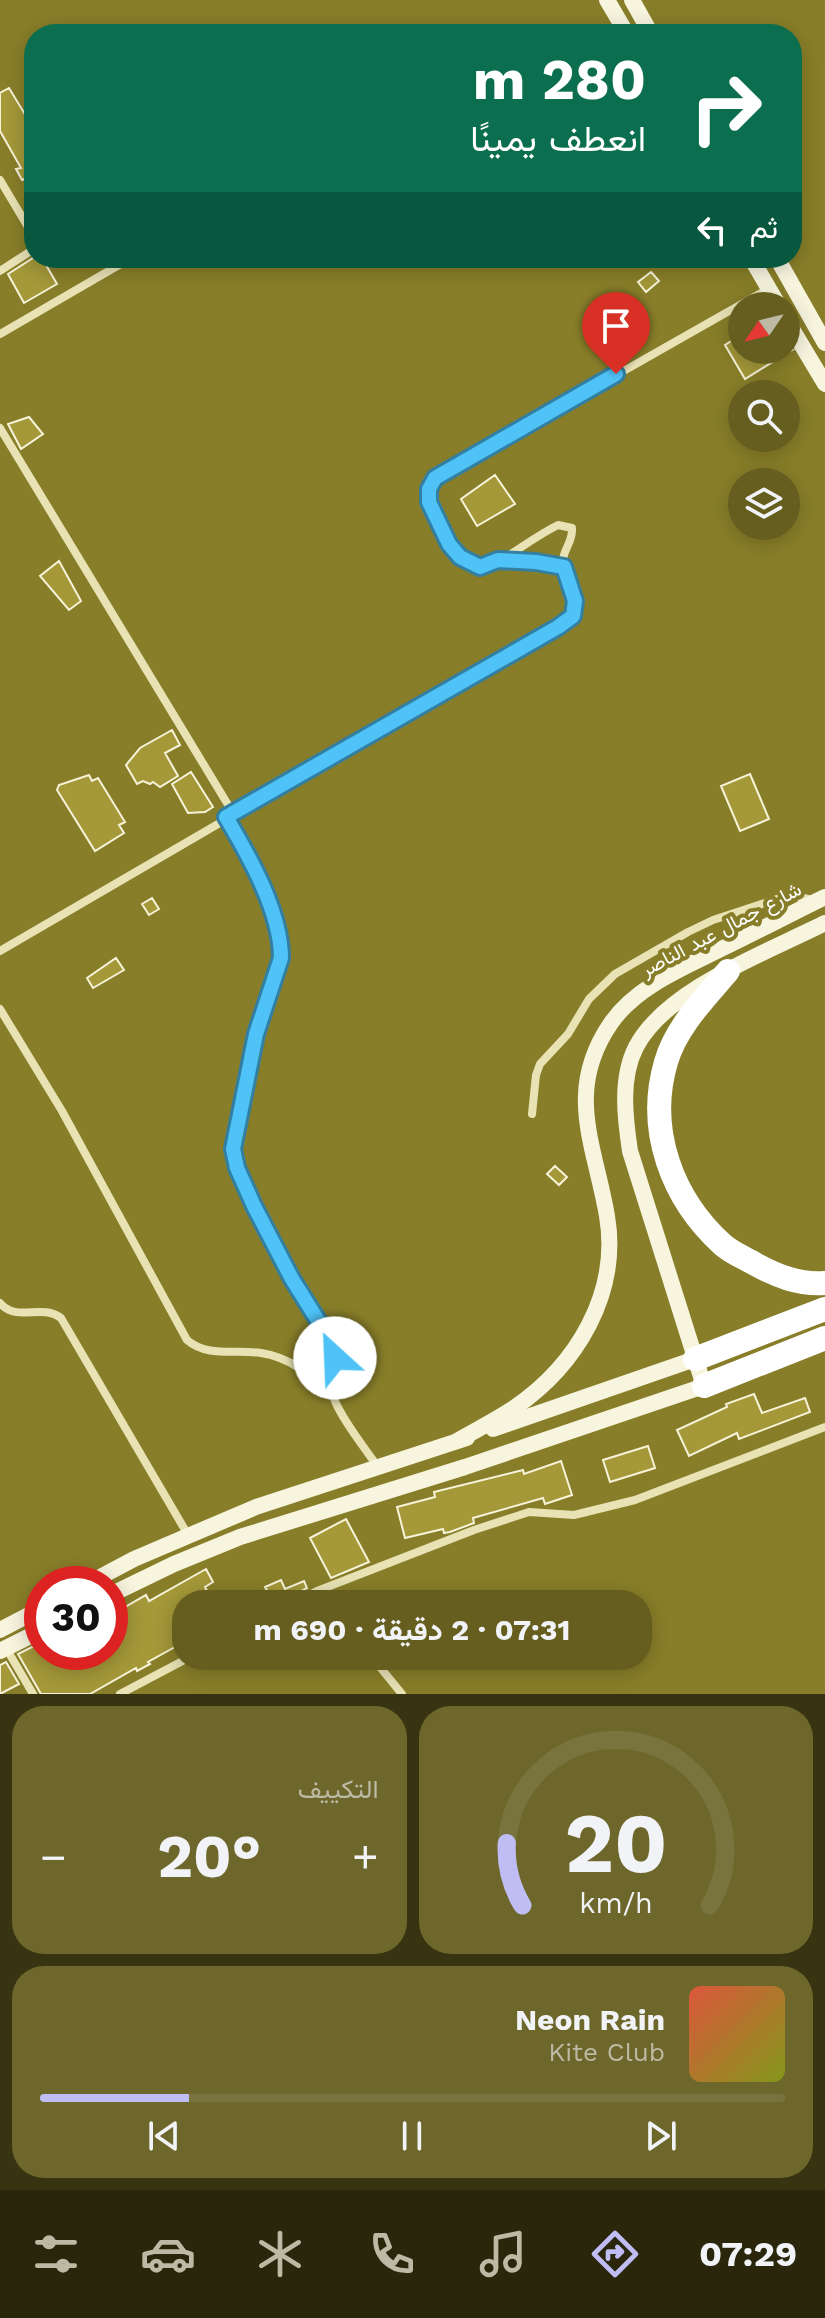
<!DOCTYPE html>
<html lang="ar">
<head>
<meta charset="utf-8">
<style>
  :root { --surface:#665e1f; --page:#6e672c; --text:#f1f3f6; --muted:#bcbaa4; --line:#79733d; --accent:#bfbdf3 }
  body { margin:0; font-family:"Work Sans",Vazirmatn,sans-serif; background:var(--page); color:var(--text); direction:rtl; height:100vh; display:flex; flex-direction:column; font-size:30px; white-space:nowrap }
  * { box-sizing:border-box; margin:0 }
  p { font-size:26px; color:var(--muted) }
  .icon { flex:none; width:44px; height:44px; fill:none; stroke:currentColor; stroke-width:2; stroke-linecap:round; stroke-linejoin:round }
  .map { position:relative; height:1694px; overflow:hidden; direction:ltr }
  .sheet { display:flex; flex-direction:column; gap:12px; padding:12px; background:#383411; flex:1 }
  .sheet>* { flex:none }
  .guide { position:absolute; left:24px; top:24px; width:778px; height:244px; border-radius:32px; box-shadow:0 4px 20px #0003; direction:rtl; background:#0b6e4f; color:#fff; overflow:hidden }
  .needle { width:52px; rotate:235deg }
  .controls { position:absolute; left:728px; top:292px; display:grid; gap:16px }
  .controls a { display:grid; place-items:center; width:72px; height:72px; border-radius:50%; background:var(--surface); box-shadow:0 4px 20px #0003; font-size:40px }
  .speed { position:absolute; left:24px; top:1566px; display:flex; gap:16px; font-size:40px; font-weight:700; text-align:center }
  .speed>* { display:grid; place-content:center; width:104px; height:104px; border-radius:50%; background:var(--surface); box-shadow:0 4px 20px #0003; line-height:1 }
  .speed .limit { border:12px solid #d22; background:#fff; color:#111 }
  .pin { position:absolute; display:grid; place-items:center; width:68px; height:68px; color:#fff; margin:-82px -34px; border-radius:50% 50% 50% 0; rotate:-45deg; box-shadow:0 0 8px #0007 }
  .pin .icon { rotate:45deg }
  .me { position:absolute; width:88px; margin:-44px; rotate:335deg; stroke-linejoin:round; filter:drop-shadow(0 0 6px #0008) }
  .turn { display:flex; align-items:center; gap:28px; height:168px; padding:0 24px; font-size:36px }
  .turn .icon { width:104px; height:104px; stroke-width:2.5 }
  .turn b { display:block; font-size:56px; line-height:68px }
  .then { display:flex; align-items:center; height:76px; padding:0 24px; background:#0003; gap:16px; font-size:30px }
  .big { font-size:60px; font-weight:700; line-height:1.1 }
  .sheet .widget { flex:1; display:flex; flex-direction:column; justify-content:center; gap:12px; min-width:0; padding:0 28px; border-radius:32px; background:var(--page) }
  .sheet .dial { align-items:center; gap:0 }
  .dial svg { height:208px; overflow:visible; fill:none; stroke:var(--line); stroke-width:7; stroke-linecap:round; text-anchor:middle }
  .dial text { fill:var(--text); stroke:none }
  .song { display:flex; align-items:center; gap:24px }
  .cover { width:96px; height:96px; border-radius:12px; background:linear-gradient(135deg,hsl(10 70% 55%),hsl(70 70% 35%)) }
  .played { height:8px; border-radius:4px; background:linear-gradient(90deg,var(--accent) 20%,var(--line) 20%) }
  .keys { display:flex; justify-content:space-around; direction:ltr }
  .heat { display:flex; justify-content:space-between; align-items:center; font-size:44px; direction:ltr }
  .sheet .tiles { flex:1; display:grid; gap:12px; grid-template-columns:1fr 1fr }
  .widget:last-child { grid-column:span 2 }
  .trip { position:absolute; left:172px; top:1590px; width:480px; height:80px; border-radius:32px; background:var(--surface); box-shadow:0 4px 20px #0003; font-weight:700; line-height:80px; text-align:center; direction:rtl }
  .menu { display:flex; height:128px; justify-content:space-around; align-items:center; background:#29260c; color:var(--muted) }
  .menu .icon { width:56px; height:56px }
  .menu .active { color:var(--accent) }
  .menu b { font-size:36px; color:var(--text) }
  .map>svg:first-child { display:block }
  .building { fill:#a49839; stroke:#f7f3d9; stroke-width:2 }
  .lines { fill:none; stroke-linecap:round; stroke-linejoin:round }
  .street { stroke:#e8e2b5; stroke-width:8 }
  .secondary { stroke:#f8f5df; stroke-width:16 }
  .highway { stroke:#fff; stroke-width:24 }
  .route-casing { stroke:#337fa1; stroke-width:20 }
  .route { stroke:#4fc3f7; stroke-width:14 }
  .labels { text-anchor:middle; stroke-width:8; stroke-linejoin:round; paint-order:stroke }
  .street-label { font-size:20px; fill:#fff; stroke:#887e29 }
</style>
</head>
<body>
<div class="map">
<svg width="825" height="1694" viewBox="0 0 825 1694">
  <rect width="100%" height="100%" fill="#887e29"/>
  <!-- building -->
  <path class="building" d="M9,88L34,129V191L27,178L22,180L16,169L21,168L0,131V93Z
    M33,258H42L57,284L24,303L8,274Z
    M651,272L659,281L646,292L638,282Z
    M742,334V350H792L745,379L725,345Z
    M29,417L43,434L21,449L8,424Z
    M495,475L515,504L477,526L461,499Z
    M59,561L81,601L69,610L40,576Z
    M172,730L180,745L165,753L178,776L160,787L153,782L150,784L143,781L137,784L126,765L140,748Z
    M191,772L213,807L205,812L188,813L172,784Z
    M750,774L769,819L740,831L721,786Z
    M89,775L92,781L98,778L125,822L119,825L124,833L95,851L57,790L59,785Z
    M152,898L159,909L149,915L142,904Z
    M116,958L124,970L93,988L87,978Z
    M555,1166L567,1177L559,1185L547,1174Z
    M754,1394L762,1413L805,1398L810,1412L739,1439L737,1433L689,1456L677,1430L727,1407L726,1404Z
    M648,1446L655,1468L610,1482L603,1460Z
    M561,1461L572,1495L545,1504L543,1498L473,1518L474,1523L450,1532L444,1533L443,1529L405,1538L397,1507L435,1497L434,1492L523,1470L524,1474Z
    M346,1519L369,1562L331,1578L310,1538Z
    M206,1569L213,1582L205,1587L214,1604H186V1645L177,1650L175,1647L148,1662L150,1664L137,1671L136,1668L90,1694H41L18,1654L42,1642V1652H110V1606L115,1605L118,1611L146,1595L149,1601Z
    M281,1580L285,1589L304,1581L307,1588L278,1604H265L261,1596L268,1592L265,1587Z
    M6,1662L19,1684L0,1694V1665Z"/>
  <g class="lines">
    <!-- street -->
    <path class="street" d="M0,180L34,237
      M0,271L34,249
      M0,334L131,258
      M0,428L233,813
      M498,560L536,562L564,567
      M226,817C249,856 281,912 281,958L256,1034L233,1149L237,1168L259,1215L333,1349C337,1365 330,1380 333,1395C337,1413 366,1450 378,1467
      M0,951L570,619L576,606C573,592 563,574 563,560C564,548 573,542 572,528L558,525C500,554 476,602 437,519C430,504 425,493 435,478L768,289
      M0,1009L62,1111L187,1340C208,1358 235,1349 261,1353C289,1357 311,1375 332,1393
      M532,1114L536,1075L540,1064L568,1034L589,999L615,974L688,932L713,920L780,898L801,897L816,901
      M0,1303C17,1323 41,1303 61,1318L188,1535
      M317,1591L328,1604
      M291,1604L317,1591L474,1530L529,1512L574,1515L635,1500L825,1427
      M6,1648L33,1694
      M371,1656L402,1694
      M120,1694L192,1656"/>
    <!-- secondary -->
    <path class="secondary" d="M607,0L627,34
      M632,0L651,34
      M751,258L779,306
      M777,258L825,343
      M786,319L825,384
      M493,1429L695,1359
      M457,1441C476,1430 496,1420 514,1408C577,1365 620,1293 607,1216C595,1145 564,1091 611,1023C637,985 688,966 727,946C760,930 792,913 825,897
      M87,1584L134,1559L256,1507L467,1438
      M110,1595L174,1564L240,1537L465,1467L704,1386L630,1151C625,1118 620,1078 636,1047C666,989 768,952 825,923
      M0,1630L42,1608
      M0,1651L42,1630"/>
    <!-- highway -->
    <path class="highway" d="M728,971C705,998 676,1027 666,1062C646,1130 672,1199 723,1245C732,1253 745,1258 755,1264C777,1276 799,1285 825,1283
      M695,1359L825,1309
      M704,1386L825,1338"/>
  </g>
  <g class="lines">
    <!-- route casing -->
    <g class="route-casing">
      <path id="route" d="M335,1358L327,1335L292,1279L254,1206L237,1168L233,1149L256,1034L281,958C281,912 249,856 226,817L558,627L573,616L575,601L564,567L536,562L498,560L480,567L460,557L449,544L429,502V489L435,478L616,374"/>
    </g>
    <!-- route -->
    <use href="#route" class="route"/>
  </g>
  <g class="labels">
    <!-- street labels -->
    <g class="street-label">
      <text transform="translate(721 929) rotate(-28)" y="7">شارع جمال عبد الناصر</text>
    </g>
  </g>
</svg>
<div class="controls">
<a><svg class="needle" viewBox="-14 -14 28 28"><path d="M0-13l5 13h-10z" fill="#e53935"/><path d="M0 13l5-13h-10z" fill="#bcbaa4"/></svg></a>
<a><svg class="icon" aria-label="search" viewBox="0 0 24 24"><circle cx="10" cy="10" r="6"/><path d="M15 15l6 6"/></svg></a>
<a><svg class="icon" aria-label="layers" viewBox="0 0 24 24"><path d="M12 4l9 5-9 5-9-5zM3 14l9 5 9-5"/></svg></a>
</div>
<div class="speed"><div class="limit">30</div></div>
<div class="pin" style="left:616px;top:374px;background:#d93025"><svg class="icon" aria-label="arrive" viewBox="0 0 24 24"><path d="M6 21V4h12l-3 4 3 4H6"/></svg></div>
<svg class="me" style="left:335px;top:1358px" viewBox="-20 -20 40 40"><circle r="19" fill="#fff"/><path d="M0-13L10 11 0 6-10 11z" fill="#4fc3f7"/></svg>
<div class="trip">07:31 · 2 دقيقة · 690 m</div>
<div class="guide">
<div class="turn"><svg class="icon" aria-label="right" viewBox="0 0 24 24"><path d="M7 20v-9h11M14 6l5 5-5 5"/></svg><div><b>280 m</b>انعطف يمينًا</div></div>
<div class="then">ثم<svg class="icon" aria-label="left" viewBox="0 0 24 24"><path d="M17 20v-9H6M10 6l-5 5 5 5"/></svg></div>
</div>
</div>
<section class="sheet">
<div class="tiles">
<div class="widget dial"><svg viewBox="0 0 100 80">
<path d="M14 69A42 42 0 1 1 86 69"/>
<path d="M14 69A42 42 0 0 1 8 45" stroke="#bfbdf3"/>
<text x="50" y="56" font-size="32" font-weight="700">20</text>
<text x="50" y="72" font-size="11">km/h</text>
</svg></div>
<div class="widget"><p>التكييف</p>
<div class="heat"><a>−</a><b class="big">20°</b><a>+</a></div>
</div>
<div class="widget">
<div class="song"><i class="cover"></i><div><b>Neon Rain</b><p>Kite Club</p></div></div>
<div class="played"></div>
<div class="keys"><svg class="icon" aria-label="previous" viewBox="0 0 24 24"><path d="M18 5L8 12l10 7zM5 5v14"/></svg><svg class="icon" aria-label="pause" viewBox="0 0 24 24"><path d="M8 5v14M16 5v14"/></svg><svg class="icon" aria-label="next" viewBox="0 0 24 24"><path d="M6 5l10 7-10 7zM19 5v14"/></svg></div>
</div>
</div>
</section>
<nav class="menu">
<b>07:29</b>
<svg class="icon active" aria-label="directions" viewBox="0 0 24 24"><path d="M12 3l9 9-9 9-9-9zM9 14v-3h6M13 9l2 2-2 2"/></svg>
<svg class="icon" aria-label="music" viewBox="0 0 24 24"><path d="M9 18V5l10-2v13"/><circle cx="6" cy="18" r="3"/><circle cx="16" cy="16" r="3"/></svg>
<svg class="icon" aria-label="phone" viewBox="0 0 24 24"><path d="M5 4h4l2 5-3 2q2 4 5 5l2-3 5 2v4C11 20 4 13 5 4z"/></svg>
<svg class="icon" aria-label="climate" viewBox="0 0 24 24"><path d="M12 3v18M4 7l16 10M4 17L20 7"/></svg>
<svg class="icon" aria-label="car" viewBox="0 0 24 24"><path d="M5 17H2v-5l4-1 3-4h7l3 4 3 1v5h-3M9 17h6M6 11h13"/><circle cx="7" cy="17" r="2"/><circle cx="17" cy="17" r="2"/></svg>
<svg class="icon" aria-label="filters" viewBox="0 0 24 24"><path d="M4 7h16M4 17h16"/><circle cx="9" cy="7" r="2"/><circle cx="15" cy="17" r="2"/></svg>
</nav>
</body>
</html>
